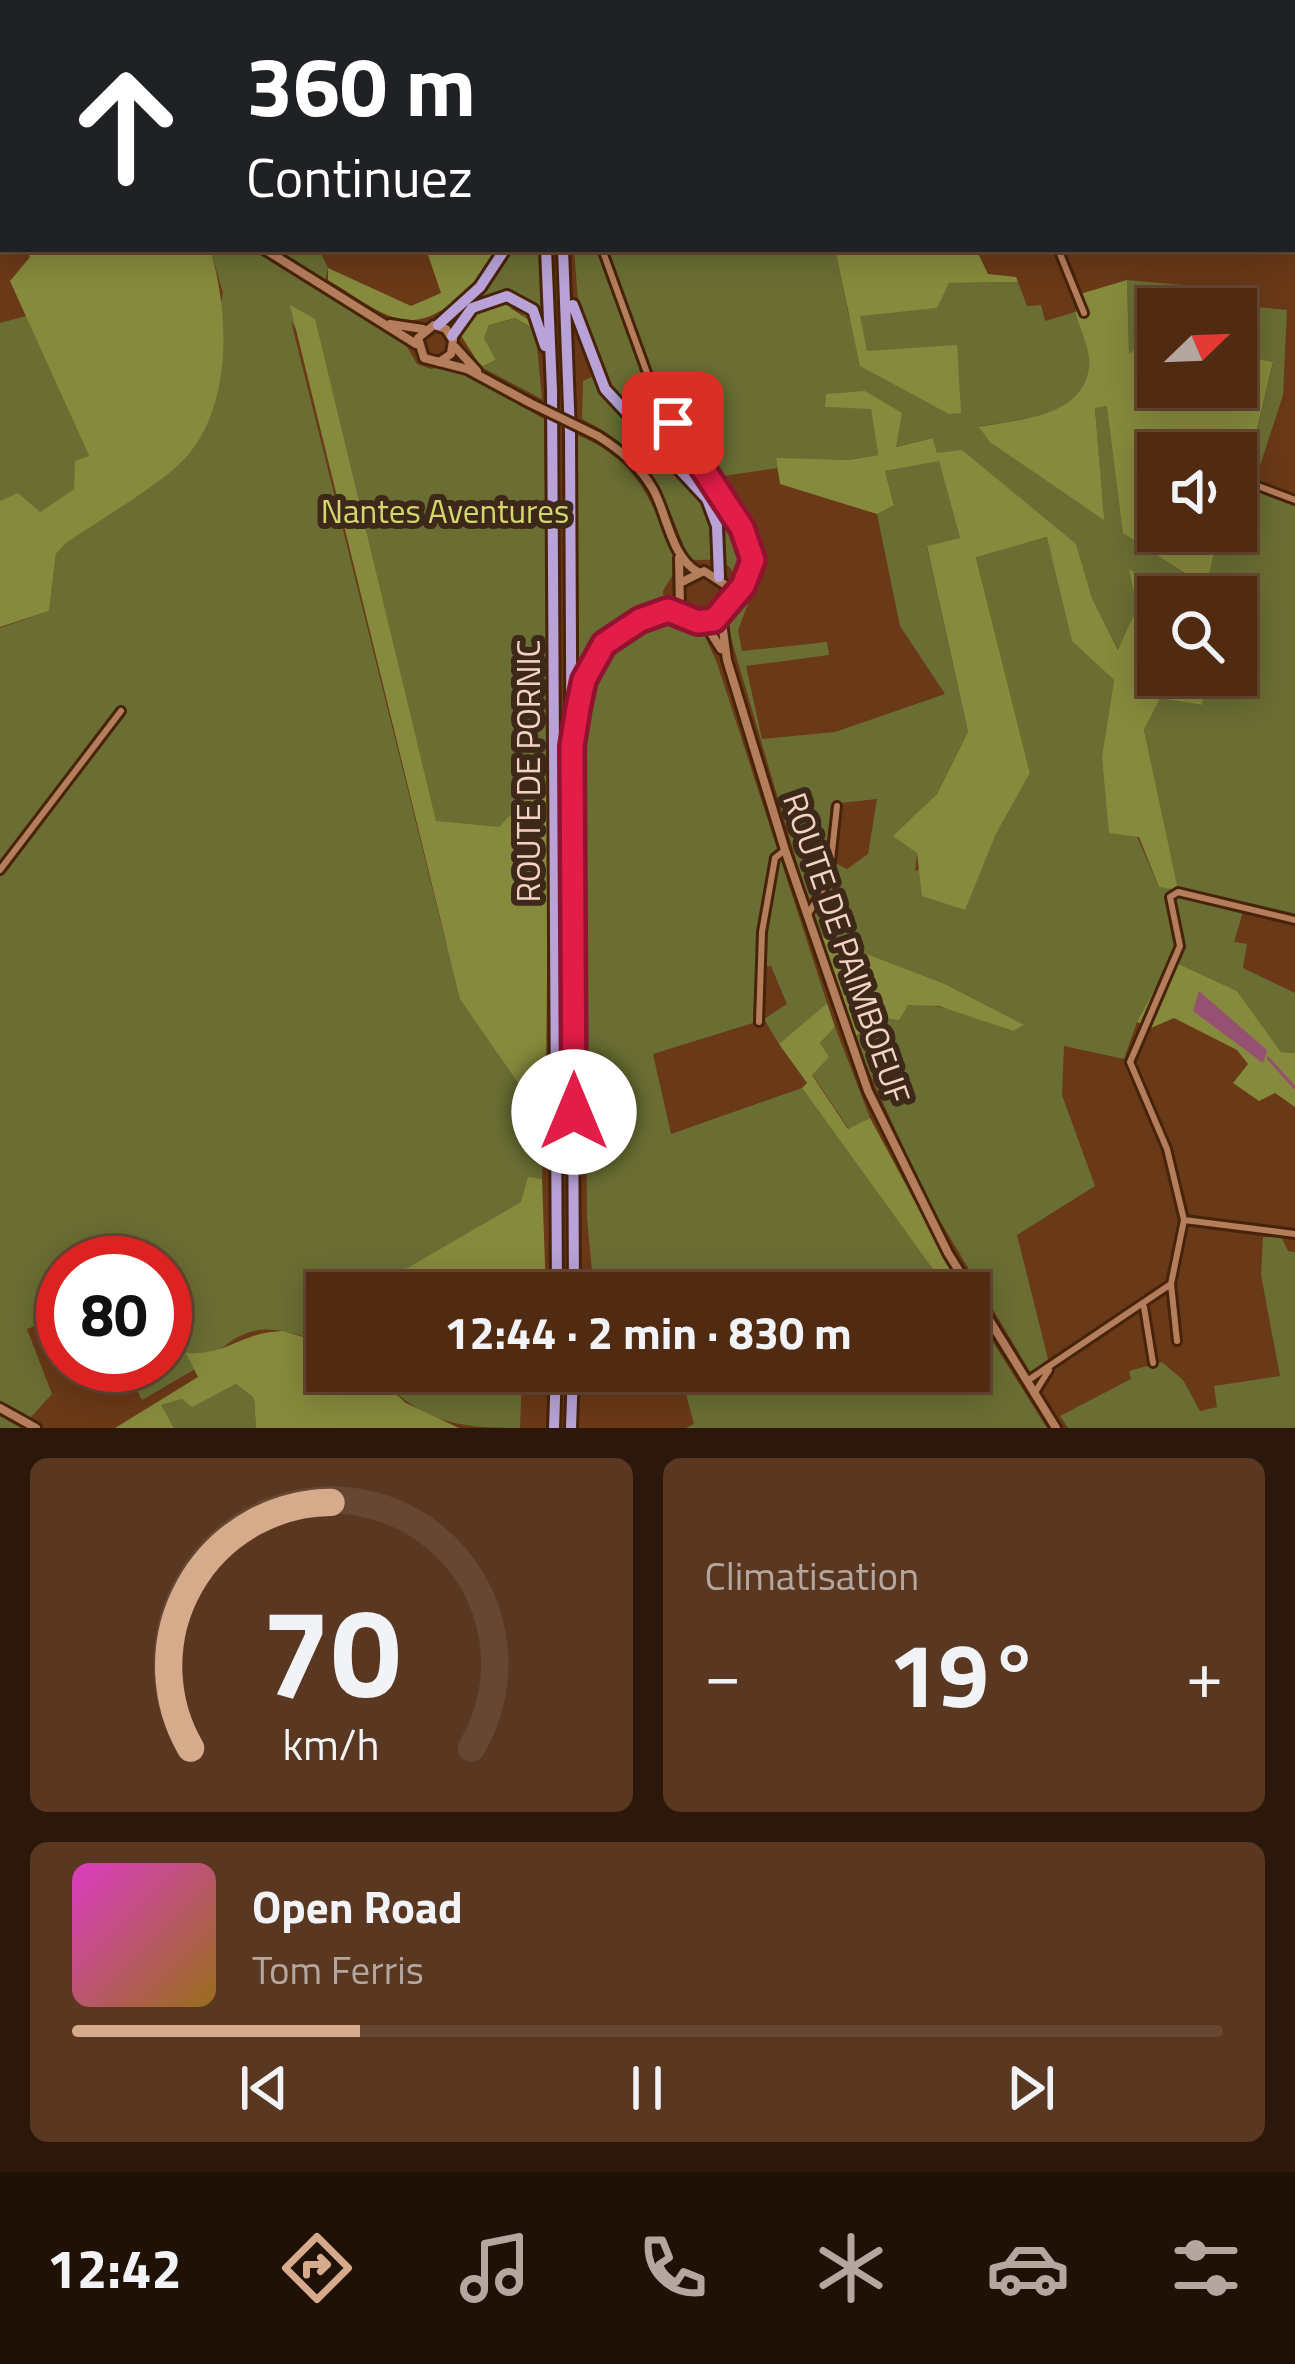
<!DOCTYPE html>
<html lang="fr">
<head>
<meta charset="utf-8">
<style>
  :root { --surface:#502b12; --page:#5a3720; --text:#f1f3f6; --muted:#b4a79f; --line:#674732; --accent:#d6ab8b }
  body { margin:0; font-family:"Titillium Web",sans-serif; background:var(--page); color:var(--text); height:100vh; display:flex; flex-direction:column; font-size:45px; white-space:nowrap }
  * { box-sizing:border-box; margin:0 }
  p { font-size:39px; color:var(--muted) }
  .icon { flex:none; width:66px; height:66px; fill:none; stroke:currentColor; stroke-width:2; stroke-linecap:round; stroke-linejoin:round }
  .map { position:relative; height:1428px; overflow:hidden }
  .panel { display:flex; flex-direction:column; gap:30px; padding:30px; background:#2c180a; flex:1 }
  .panel>* { flex:none }
  .top-card { position:absolute; left:0px; top:0px; width:1296px; height:252px; box-shadow:0 6px 30px #0003,0 0 0 3px var(--line); background:#202124; color:#fff; overflow:hidden }
  .needle { width:78px; rotate:67deg }
  .controls { position:absolute; left:1137px; top:288px; display:grid; gap:24px }
  .controls a { display:grid; place-items:center; width:120px; height:120px; border-radius:0px; background:var(--surface); box-shadow:0 6px 30px #0003,0 0 0 3px var(--line); font-size:60px }
  .speed { position:absolute; left:36px; top:1236px; display:flex; gap:24px; font-size:60px; font-weight:700; text-align:center }
  .speed>* { display:grid; place-content:center; width:156px; height:156px; border-radius:50%; background:var(--surface); box-shadow:0 6px 30px #0003,0 0 0 3px var(--line); line-height:1 }
  .speed .limit { border:18px solid #d22; background:#fff; color:#111 }
  .pin { position:absolute; display:grid; place-items:center; width:102px; height:102px; color:#fff; margin:-51px; border-radius:24px; box-shadow:0 6px 18px #0006 }
  .me { position:absolute; width:132px; margin:-66px; rotate:0deg; stroke-linejoin:round; filter:drop-shadow(0 0 9px #0008) }
  .turn { display:flex; align-items:center; gap:42px; height:252px; padding:0 48px; font-size:54px }
  .turn .icon { width:156px; height:156px; stroke-width:2.5 }
  .turn b { display:block; font-size:84px; line-height:102px }
  .big { font-size:90px; font-weight:700; line-height:1.1 }
  .panel .widget { flex:1; display:flex; flex-direction:column; justify-content:center; gap:18px; min-width:0; padding:0 42px; border-radius:18px; background:var(--page) }
  .panel .dial { align-items:center; gap:0 }
  .dial svg { height:312px; overflow:visible; fill:none; stroke:var(--line); stroke-width:7; stroke-linecap:round; text-anchor:middle }
  .dial text { fill:var(--text); stroke:none }
  .song { display:flex; align-items:center; gap:36px }
  .cover { width:144px; height:144px; border-radius:18px; background:linear-gradient(135deg,hsl(310 70% 55%),hsl(40 70% 35%)) }
  .played { height:12px; border-radius:6px; background:linear-gradient(90deg,var(--accent) 25%,var(--line) 25%) }
  .keys { display:flex; justify-content:space-around; direction:ltr }
  .heat { display:flex; justify-content:space-between; align-items:center; font-size:66px; direction:ltr }
  .panel .tiles { flex:1; display:grid; gap:30px; grid-template-columns:1fr 1fr }
  .widget:last-child { grid-column:span 2 }
  .trip { position:absolute; left:306px; top:1272px; width:684px; height:120px; border-radius:0px; background:var(--surface); box-shadow:0 6px 30px #0003,0 0 0 3px var(--line); font-weight:700; line-height:120px; text-align:center }
  .tabs { display:flex; height:192px; justify-content:space-around; align-items:center; background:#201107; color:var(--muted) }
  .tabs .icon { width:84px; height:84px }
  .tabs .active { color:var(--accent) }
  .tabs b { font-size:54px; color:var(--text) }
  .map>svg:first-child { display:block }
  .green { fill:#6a6e33; fill-rule:evenodd }
  .forest { fill:#868a3c }
  .water { fill:#965071 }
  .lines { fill:none; stroke-linecap:round; stroke-linejoin:round }
  .stream { stroke:#965071; stroke-width:3 }
  .minor-casing { stroke:#472309; stroke-width:12 }
  .tertiary-casing { stroke:#472309; stroke-width:14 }
  .trunk-casing { stroke:#472309; stroke-width:16 }
  .minor { stroke:#b47d5c; stroke-width:6 }
  .tertiary { stroke:#b47d5c; stroke-width:8 }
  .trunk { stroke:#b8a2d7; stroke-width:10 }
  .tertiary-bridge-casing { stroke:#472309; stroke-width:14; stroke-linecap:butt }
  .tertiary-bridge { stroke:#b47d5c; stroke-width:8 }
  .route-casing { stroke:#92132f; stroke-width:30 }
  .route { stroke:#e11d48; stroke-width:21 }
  .labels { text-anchor:middle; stroke-width:12; stroke-linejoin:round; paint-order:stroke }
  .park-label { font-size:33px; fill:#d2d86d; stroke:#3e281a }
  .street-label { font-size:33px; fill:#f2d4c3; stroke:#3e281a }
</style>
</head>
<body>
<div class="map">
<svg width="1295" height="1428" viewBox="0 0 1295 1428">
  <rect width="100%" height="100%" fill="#6a3918"/>
  <!-- green -->
  <path class="green" d="M210,249H319L328,268L323,292L406,345L417,364L431,369L450,364L544,419L549,775L499,828L436,822L329,383L291,321L446,943L523,1090L546,1079L542,1179L528,1178L522,1202L374,1288L390,1293H327V1344C304,1337 275,1324 250,1332C218,1343 230,1355 188,1353L195,1369L142,1400L124,1365H165V1263H63V1315L27,1329L52,1394L21,1428H0V628L49,611L56,554L65,544L187,456L223,293Z
    M499,249H539L543,306L527,318L514,307L469,317L460,334L435,318L467,290Z
    M574,249H835L849,316L867,352L859,315L936,308L949,283L1018,282L1027,306L1041,305L1045,321L1075,312C1079,327 1092,352 1090,367C1083,418 1019,419 981,426L1103,519L1095,407L1108,406L1124,533L1205,587L1219,531H1236V494L1241,493L1273,363L1236,355V309H1158V331L1129,356L1127,280L1182,285L1179,299L1287,310L1283,395L1256,478L1295,505V917L1245,905L1234,942L1247,944L1243,968L1295,993V1053L1281,1052L1237,991L1170,960L1137,1022L1124,1059L1064,1046L1062,1095L1095,1186L1017,1235L1048,1359L1032,1375L927,1199L854,1039C863,1033 868,1025 875,1019C916,987 971,1017 1012,1031L1023,1025L945,984L818,935L728,628C736,590 750,552 690,561C662,493 652,454 582,419L583,381L601,373L579,314ZM865,391L895,447L933,438L937,453L1076,544L1092,598L1119,651L1137,608L1130,570L1173,597H1236V675H1206L1201,705L1160,697L1144,730L1177,889L1159,887L1102,756L1114,680L1072,640L1048,537L976,556L1030,773L995,836L915,871L917,853L903,828L937,794L968,732L927,547L960,538L939,460L885,471L894,504L877,514L900,626L945,694L835,732L762,739L746,666L829,655L827,642L742,651L738,630L766,557L754,519L724,476L778,468L776,459L849,460L878,455L871,408L826,407ZM877,799L868,854L847,869L826,858L831,804Z
    M26,316L89,456L74,489L40,512L0,501V323Z
    M517,318L529,327L535,324L542,399L481,367L496,360L484,338L489,325Z
    M577,435C639,458 657,510 677,568L663,591L666,616L705,636L717,663L827,1003L779,1044L764,1019L787,1004L771,966L756,968L753,1023L653,1054L671,1134L802,1088L950,1293H659L657,1288L594,1293L587,1218L583,714L598,666L587,662L579,676Z
    M835,1027L870,1118L849,1129L812,1074L828,1058L820,1043Z
    M1281,1236L1288,1251L1295,1252V1428H1068L1060,1416L1131,1379L1129,1371L1162,1362L1183,1380L1200,1411L1217,1407L1214,1386L1280,1376L1261,1275L1263,1237Z
    M969,1318L986,1341L991,1339L1047,1428H686L694,1424L680,1371H969Z
    M369,1371H522L520,1428C446,1428 425,1420 369,1371Z
    M236,1384L254,1398L256,1428H174L160,1405L182,1399L192,1406Z"/>
  <!-- forest -->
  <path class="forest" d="M26,249H210C229,311 233,403 187,456C163,484 97,521 65,544L56,554L49,611L0,627V501L18,493L40,512L74,489L75,461L89,456L10,281L30,257Z
    M426,249H499C493,266 476,281 463,294C408,344 382,312 328,280V268L411,306L441,293Z
    M835,249H976L988,274L1016,277L1018,282L949,283L937,308L860,316L867,351L957,345L961,413L949,414L860,366Z
    M1127,280L1129,354L1158,331V387H1236V355L1273,362L1241,494H1236V453H1158V531H1219L1206,587L1123,533L1107,406L1095,408L1104,520L990,442L979,427C1018,419 1082,418 1089,368C1092,352 1079,327 1075,312L1085,308L1080,294Z
    M504,304L535,324L530,327L516,318L489,325L484,338L496,360L481,367L460,334L469,317Z
    M290,305L315,319L436,821L499,827L549,775L546,1079L523,1090L460,999Z
    M865,391L902,413L896,447L933,438L937,453L962,450L1076,544L1092,598L1118,650L1137,608L1129,569L1173,597H1158V675H1206L1202,705L1160,698L1144,730L1178,890L1159,887L1139,837L1109,833L1102,756L1114,680L1072,641L1047,537L976,557L1030,773L995,836L965,910L922,896L917,853L893,836L937,794L968,732L927,546L960,538L939,461L885,471L894,505L877,514L780,484L776,458L849,460L878,455L871,409L825,407L826,394Z
    M818,935L945,984L1024,1025L1013,1031L939,1006L908,1005L899,1020L877,1017L854,1039Z
    M1170,960L1237,991L1281,1052L1295,1053V1107L1275,1093L1259,1101L1233,1083L1248,1064L1237,1050L1174,1018L1151,1028L1137,1022Z
    M827,1003L835,1027L820,1043L829,1057L812,1075L848,1129L870,1118L964,1293H950L802,1088L807,1083L779,1044Z
    M528,1177L542,1179L546,1293H390L373,1288L521,1202Z
    M283,1331L327,1344V1371H369L406,1403L459,1428H256L254,1398L236,1384L192,1407L182,1399L161,1405L174,1428H115L198,1377L186,1353C231,1355 237,1333 283,1331Z"/>
  <!-- water -->
  <path class="water" d="M1199,991L1267,1050L1263,1063L1193,1011Z"/>
  <g class="lines">
    <!-- stream -->
    <path class="stream" d="M1268,1058L1295,1088"/>
    <!-- minor casing -->
    <g class="minor-casing">
      <path id="minor" d="M567,0V3
        M696,0L704,3
        M359,3L371,0
        M908,3V0
        M1293,247H1295
        M602,249L650,381L750,542V569L728,600
        M1058,249L1084,313
        M1258,486L1295,500
        M0,870L121,711
        M807,916L829,879L837,806
        M759,1022L762,932L775,858L785,850
        M1184,1220L1295,1234
        M1144,1307L1153,1363
        M1177,1341L1171,1284L1184,1220L1167,1149L1130,1062L1180,946L1170,897L1178,892L1295,920
        M1027,1381L1171,1284
        M1034,1394L1049,1370"/>
    </g>
    <!-- tertiary casing -->
    <g class="tertiary-casing">
      <path id="tertiary" d="M129,0L130,3
        M264,249L416,344
        M390,324L423,329
        M455,347L477,371
        M439,362L451,354L453,340L446,329L434,325L418,338L424,358L467,369L530,403
        M598,436C620,450 639,465 653,489C667,514 671,557 698,572
        M679,558L680,609L709,630L721,649
        M682,582L704,571L727,586L724,611L703,622
        M721,615L727,660L785,850L868,1091L948,1253L1056,1428
        M0,1408L36,1428"/>
    </g>
    <!-- trunk casing -->
    <g class="trunk-casing">
      <path id="trunk" d="M512,0L513,3
        M529,0L530,3
        M546,249L552,390L557,1293
        M563,249L570,434L574,1293
        M573,305L605,389L707,499L717,526L719,577
        M438,325L480,287L505,249
        M452,336L472,308L507,296L533,310L545,346
        M577,714C584,666 625,598 683,613
        M554,1428L556,1371
        M571,1428L573,1371"/>
    </g>
    <!-- minor -->
    <use href="#minor" class="minor"/>
    <!-- tertiary -->
    <use href="#tertiary" class="tertiary"/>
    <!-- trunk -->
    <use href="#trunk" class="trunk"/>
    <!-- tertiary-bridge casing -->
    <g class="tertiary-bridge-casing">
      <path id="tertiary-bridge" d="M530,403L598,436"/>
    </g>
    <!-- tertiary-bridge -->
    <use href="#tertiary-bridge" class="tertiary-bridge"/>
  </g>
  <g class="lines">
    <!-- route casing -->
    <g class="route-casing">
      <path id="route" d="M574,1112L572,746L578,708L584,680L604,644L640,620L668,610L698,622L714,620L743,586L753,560L742,528L673,423"/>
    </g>
    <!-- route -->
    <use href="#route" class="route"/>
  </g>
  <g class="labels">
    <!-- park labels -->
    <g class="park-label">
      <text x="445" y="523">Nantes Aventures</text>
    </g>
    <!-- street labels -->
    <g class="street-label">
      <text transform="translate(528 771) rotate(-90)" y="12">ROUTE DE PORNIC</text>
      <text transform="translate(847 948) rotate(71)" y="12">ROUTE DE PAIMBOEUF</text>
    </g>
  </g>
</svg>
<div class="controls">
<a><svg class="needle" viewBox="-14 -14 28 28"><path d="M0-13l5 13h-10z" fill="#e53935"/><path d="M0 13l5-13h-10z" fill="#b4a79f"/></svg></a>
<a><svg class="icon" aria-label="sound" viewBox="0 0 24 24"><path d="M4 9h4l5-4v14l-5-4H4zM17 9q2 3 0 6"/></svg></a>
<a><svg class="icon" aria-label="search" viewBox="0 0 24 24"><circle cx="10" cy="10" r="6"/><path d="M15 15l6 6"/></svg></a>
</div>
<div class="speed"><div class="limit">80</div></div>
<div class="pin" style="left:673px;top:423px;background:#d93025"><svg class="icon" aria-label="arrive" viewBox="0 0 24 24"><path d="M6 21V4h12l-3 4 3 4H6"/></svg></div>
<svg class="me" style="left:574px;top:1112px" viewBox="-20 -20 40 40"><circle r="19" fill="#fff"/><path d="M0-13L10 11 0 6-10 11z" fill="#e11d48"/></svg>
<div class="trip">12:44 · 2 min · 830 m</div>
<div class="top-card">
<div class="turn"><svg class="icon" aria-label="ahead" viewBox="0 0 24 24"><path d="M12 20V5M6 11l6-6 6 6"/></svg><div><b>360 m</b>Continuez</div></div>
</div>
</div>
<section class="panel">
<div class="tiles">
<div class="widget dial"><svg viewBox="0 0 100 80">
<path d="M14 69A42 42 0 1 1 86 69"/>
<path d="M14 69A42 42 0 0 1 50 6" stroke="#d6ab8b"/>
<text x="50" y="56" font-size="32" font-weight="700">70</text>
<text x="50" y="72" font-size="11">km/h</text>
</svg></div>
<div class="widget"><p>Climatisation</p>
<div class="heat"><a>−</a><b class="big">19°</b><a>+</a></div>
</div>
<div class="widget">
<div class="song"><i class="cover"></i><div><b>Open Road</b><p>Tom Ferris</p></div></div>
<div class="played"></div>
<div class="keys"><svg class="icon" aria-label="previous" viewBox="0 0 24 24"><path d="M18 5L8 12l10 7zM5 5v14"/></svg><svg class="icon" aria-label="pause" viewBox="0 0 24 24"><path d="M8 5v14M16 5v14"/></svg><svg class="icon" aria-label="next" viewBox="0 0 24 24"><path d="M6 5l10 7-10 7zM19 5v14"/></svg></div>
</div>
</div>
</section>
<nav class="tabs">
<b>12:42</b>
<svg class="icon active" aria-label="directions" viewBox="0 0 24 24"><path d="M12 3l9 9-9 9-9-9zM9 14v-3h6M13 9l2 2-2 2"/></svg>
<svg class="icon" aria-label="music" viewBox="0 0 24 24"><path d="M9 18V5l10-2v13"/><circle cx="6" cy="18" r="3"/><circle cx="16" cy="16" r="3"/></svg>
<svg class="icon" aria-label="phone" viewBox="0 0 24 24"><path d="M5 4h4l2 5-3 2q2 4 5 5l2-3 5 2v4C11 20 4 13 5 4z"/></svg>
<svg class="icon" aria-label="climate" viewBox="0 0 24 24"><path d="M12 3v18M4 7l16 10M4 17L20 7"/></svg>
<svg class="icon" aria-label="car" viewBox="0 0 24 24"><path d="M5 17H2v-5l4-1 3-4h7l3 4 3 1v5h-3M9 17h6M6 11h13"/><circle cx="7" cy="17" r="2"/><circle cx="17" cy="17" r="2"/></svg>
<svg class="icon" aria-label="filters" viewBox="0 0 24 24"><path d="M4 7h16M4 17h16"/><circle cx="9" cy="7" r="2"/><circle cx="15" cy="17" r="2"/></svg>
</nav>
</body>
</html>
